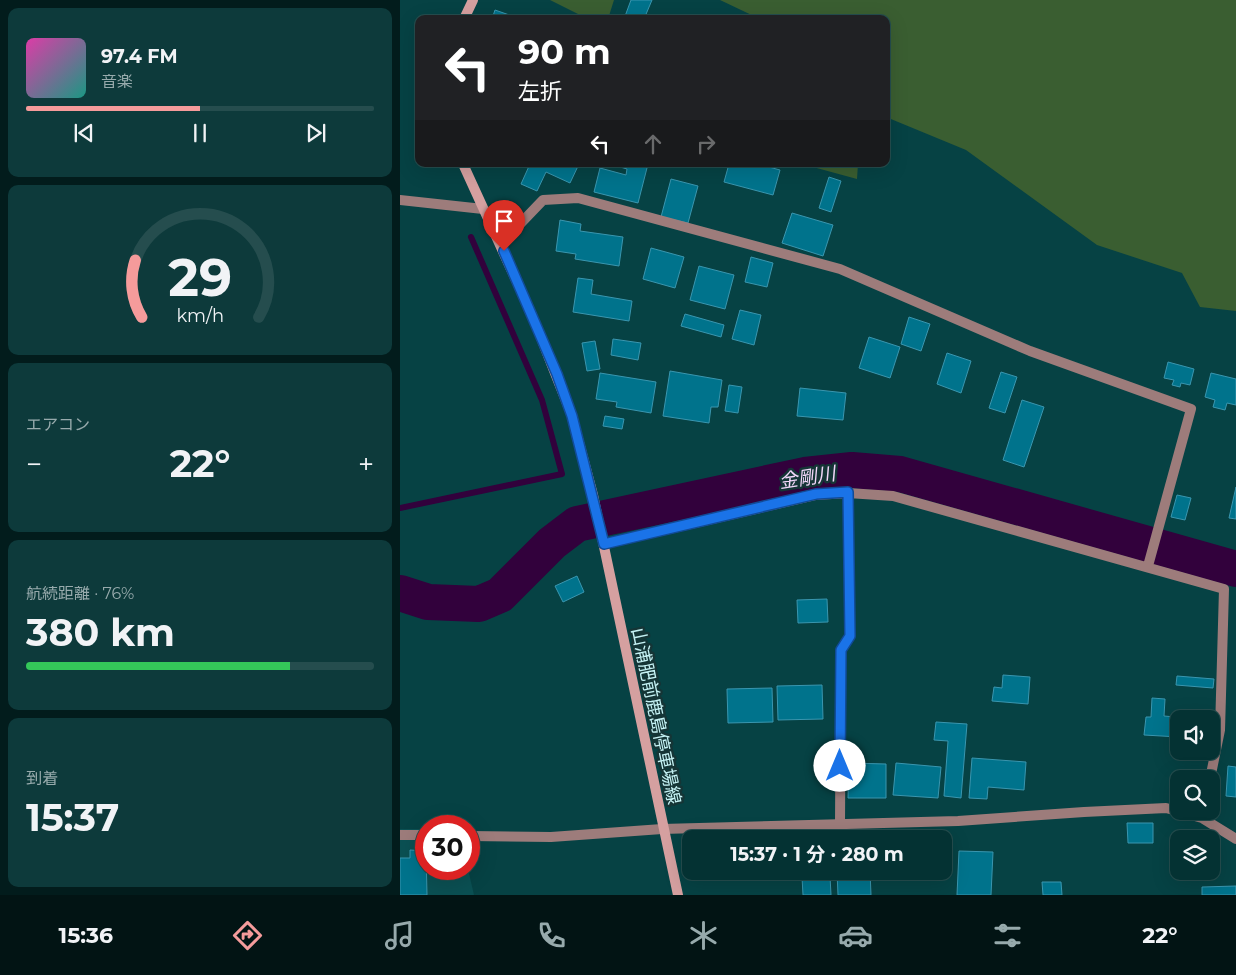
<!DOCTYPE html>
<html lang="ja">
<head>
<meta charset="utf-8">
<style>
  :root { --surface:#043233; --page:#0d3a3b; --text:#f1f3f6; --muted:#97aaac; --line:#254d4e; --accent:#f59b9b }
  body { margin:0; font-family:Montserrat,"Noto Sans JP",sans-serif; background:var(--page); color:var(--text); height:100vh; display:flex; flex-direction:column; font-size:19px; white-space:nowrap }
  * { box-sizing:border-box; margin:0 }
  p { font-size:16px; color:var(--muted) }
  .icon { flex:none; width:28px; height:28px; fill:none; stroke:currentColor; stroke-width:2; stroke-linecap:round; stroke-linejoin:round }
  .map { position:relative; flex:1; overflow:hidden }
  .side { display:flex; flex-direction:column; gap:8px; padding:8px; background:#021c1c; width:400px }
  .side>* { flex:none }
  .banner { position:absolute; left:15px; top:15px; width:475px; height:152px; border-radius:10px; box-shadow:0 5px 20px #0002,0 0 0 1px var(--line); background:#202124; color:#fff; overflow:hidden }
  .fabs { position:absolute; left:770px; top:710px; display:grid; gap:10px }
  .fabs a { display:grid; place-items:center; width:50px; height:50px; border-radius:10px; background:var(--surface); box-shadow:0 5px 20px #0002,0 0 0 1px var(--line); font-size:25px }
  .speed { position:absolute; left:15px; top:815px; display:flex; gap:10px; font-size:25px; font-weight:700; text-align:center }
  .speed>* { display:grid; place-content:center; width:65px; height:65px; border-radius:50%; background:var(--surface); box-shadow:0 5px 20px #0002,0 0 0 1px var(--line); line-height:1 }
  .speed .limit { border:8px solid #d22; background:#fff; color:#111 }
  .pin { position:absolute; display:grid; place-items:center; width:42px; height:42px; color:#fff; margin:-51px -21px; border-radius:50% 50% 50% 0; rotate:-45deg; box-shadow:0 0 5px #0007 }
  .pin .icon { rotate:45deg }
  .me { position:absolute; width:55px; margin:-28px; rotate:0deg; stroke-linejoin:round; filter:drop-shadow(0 0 4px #0008) }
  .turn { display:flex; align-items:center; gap:18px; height:105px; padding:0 20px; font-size:22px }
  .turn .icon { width:65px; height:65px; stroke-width:2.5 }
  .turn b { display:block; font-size:35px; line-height:42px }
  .lanes { display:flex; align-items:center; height:48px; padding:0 20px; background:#0003; justify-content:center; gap:25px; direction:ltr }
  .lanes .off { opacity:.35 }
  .big { font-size:38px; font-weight:700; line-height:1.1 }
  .side .tile { flex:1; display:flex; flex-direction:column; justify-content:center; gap:8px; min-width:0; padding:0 18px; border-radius:10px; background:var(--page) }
  .side .dial { align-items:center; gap:0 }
  .dial svg { height:130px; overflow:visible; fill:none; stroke:var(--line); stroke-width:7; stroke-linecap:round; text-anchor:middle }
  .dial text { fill:var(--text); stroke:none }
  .song { display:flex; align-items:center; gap:15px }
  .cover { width:60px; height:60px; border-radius:8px; background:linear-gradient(135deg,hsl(320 70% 55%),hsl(170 70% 35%)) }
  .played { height:5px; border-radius:2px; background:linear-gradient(90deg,var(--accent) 50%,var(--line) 50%) }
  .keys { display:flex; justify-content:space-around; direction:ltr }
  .heat { display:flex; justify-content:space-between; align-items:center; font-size:28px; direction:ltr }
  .charge { height:8px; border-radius:4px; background:linear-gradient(90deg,#34c759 76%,var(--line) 0) }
  .trip { position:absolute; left:282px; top:830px; width:270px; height:50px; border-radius:10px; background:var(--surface); box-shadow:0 5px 20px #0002,0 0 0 1px var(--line); font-weight:700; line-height:50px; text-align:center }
  .menu { display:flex; height:80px; justify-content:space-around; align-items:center; background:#021414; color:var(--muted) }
  .menu .icon { width:35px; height:35px }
  .menu .selected { color:var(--accent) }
  .menu b { font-size:22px; color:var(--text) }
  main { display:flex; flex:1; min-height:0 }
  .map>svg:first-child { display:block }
  .built { fill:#0b5053 }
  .green { fill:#3a5e31 }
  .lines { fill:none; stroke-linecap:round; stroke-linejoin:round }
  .stream { stroke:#32013c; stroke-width:6 }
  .river { stroke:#32013c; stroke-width:36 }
  .building { fill:#00738c; stroke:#3a96af }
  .street { stroke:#9d7c7b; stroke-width:10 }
  .secondary { stroke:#d5a0a0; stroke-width:10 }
  .route-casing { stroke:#114b97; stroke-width:12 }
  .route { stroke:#1a73e8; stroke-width:9 }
  .labels { text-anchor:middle; stroke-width:5; stroke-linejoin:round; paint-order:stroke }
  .street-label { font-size:18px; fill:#c5f2f4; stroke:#153536 }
  .water-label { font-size:19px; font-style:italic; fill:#f3d7fa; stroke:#153536 }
</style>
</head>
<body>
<main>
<section class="side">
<div class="tile">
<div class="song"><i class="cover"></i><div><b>97.4 FM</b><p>音楽</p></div></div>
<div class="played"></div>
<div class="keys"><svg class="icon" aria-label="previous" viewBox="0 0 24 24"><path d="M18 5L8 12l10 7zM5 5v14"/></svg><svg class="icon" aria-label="pause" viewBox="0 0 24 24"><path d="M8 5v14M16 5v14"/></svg><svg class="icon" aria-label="next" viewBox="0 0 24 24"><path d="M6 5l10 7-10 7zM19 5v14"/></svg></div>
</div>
<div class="tile dial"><svg viewBox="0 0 100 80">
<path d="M14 69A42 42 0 1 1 86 69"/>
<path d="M14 69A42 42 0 0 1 10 34" stroke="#f59b9b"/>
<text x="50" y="56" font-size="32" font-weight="700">29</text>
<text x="50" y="72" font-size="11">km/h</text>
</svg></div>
<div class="tile"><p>エアコン</p>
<div class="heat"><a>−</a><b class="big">22°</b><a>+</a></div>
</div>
<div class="tile"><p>航続距離 · 76%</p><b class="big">380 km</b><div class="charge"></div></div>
<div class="tile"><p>到着</p><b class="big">15:37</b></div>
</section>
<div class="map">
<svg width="836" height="895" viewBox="0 0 836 895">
  <rect width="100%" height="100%" fill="#064244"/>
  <!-- built -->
  <path class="built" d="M0,829H26V869H68L74,895H0Z"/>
  <!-- green -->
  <path class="green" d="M150,0H214L208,19H188Z
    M320,0H836V311L800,307L782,273L697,245L566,150L486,117V19H360Z
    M402,164H458L457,179Z"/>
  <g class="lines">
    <!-- stream -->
    <path class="stream" d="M0,508L162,474L142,400L71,237"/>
    <!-- river -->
    <path class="river" d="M0,593L28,602L79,604L100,595L152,543L177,524L405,475L452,470L500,474L836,569"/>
  </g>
  <!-- building -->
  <path class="building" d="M231,0H252L244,19H224Z
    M95,10L115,17L114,19H92Z
    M130,164H179L170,183L146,172L137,191L121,184Z
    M217,164H248L238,203L194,192L200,168L226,175L227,169L217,166Z
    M329,164H358L380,170L373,195L324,182Z
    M429,177L441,181L431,212L419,208Z
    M271,179L298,186L288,223L261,217Z
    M392,213L433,225L423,256L382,243Z
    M160,220L181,224L180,231L223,237L219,266L175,259L176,254L156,251Z
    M251,248L284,257L275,288L243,279Z
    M351,257L373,263L367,287L345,282Z
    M299,266L334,275L325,309L290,300Z
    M178,278L193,280L191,294L232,301L229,321L173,312Z
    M340,310L361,315L354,345L332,339Z
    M285,314L324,325L321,337L281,326Z
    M509,317L530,324L521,351L501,344Z
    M469,337L500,347L490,378L459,368Z
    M213,339L241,343L238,360L211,355Z
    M195,341L200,369L187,371L182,343Z
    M547,353L571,361L561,393L537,384Z
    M768,362L794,369L790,385L781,383L780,387L772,385L774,380L764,378Z
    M270,371L322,380L318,407H311L309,423L263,416Z
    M601,372L617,377L605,413L589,408Z
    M200,373L256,382L251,413L216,407L217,402L196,399Z
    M811,373L836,379V405L827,403L825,410L813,407L815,400L805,397Z
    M329,385L342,387L338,413L325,411Z
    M400,388L446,393L443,420L397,416Z
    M622,400L644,407L624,467L603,460Z
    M205,416L224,419L222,429L203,426Z
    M836,487V519L829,518Z
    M777,495L791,498L785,520L771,517Z
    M177,576L184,592L163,602L155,586Z
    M427,599L428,622L398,623L397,600Z
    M603,675L630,677L628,704L592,701L594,687L602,688Z
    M777,676L814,679L813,688L776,685Z
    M422,685L423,719L378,720L377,686Z
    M372,688L373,722L328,723L327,689Z
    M752,698L765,699L764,716L799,719H779V737L744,735L746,717H751Z
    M536,722L567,724L561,798L544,796L548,741L534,740Z
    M572,758L626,762L624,790L588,787L587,799L569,798Z
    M449,763L486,764V798H448Z
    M496,763L541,767L538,798L493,795Z
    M828,766L836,767V797L826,796Z
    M727,823H753V843H728Z
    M10,850L26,851L27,895H0V858H10Z
    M559,851L593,852L591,895H557Z
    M470,871L471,895H438L437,872Z
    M430,876L431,895H403L402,877Z
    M642,882H661L662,895H643Z
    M836,886V895H802V887Z"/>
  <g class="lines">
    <!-- street -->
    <path class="street" d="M0,200L83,209
      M96,235L120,224L143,200L178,198L440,269L630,351L791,409L748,566
      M204,544L416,495L448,493L493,496L824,589L820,730L810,779
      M440,824L441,650L450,636L448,493
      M0,835H26
      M69,836L151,837L262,829L558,821L684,812L766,808L802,818L836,839"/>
    <!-- secondary -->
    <path class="secondary" d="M64,19L73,0
      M63,164L132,315L172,416L193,495L278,895"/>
  </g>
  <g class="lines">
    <!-- route casing -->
    <g class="route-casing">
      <path id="route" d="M104,251L157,374L172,416L204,544L416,494L448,492L450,636L441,650L440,766"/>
    </g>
    <!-- route -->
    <use href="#route" class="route"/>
  </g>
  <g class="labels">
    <!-- street labels -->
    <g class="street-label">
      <text transform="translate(256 716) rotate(78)" y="6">山浦肥前鹿島停車場線</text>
    </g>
    <!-- water labels -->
    <g class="water-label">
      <text transform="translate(407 477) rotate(-9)" y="7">金剛川</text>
    </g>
  </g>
</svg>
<div class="fabs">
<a><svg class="icon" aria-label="sound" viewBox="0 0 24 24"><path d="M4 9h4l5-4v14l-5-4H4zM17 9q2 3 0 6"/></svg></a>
<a><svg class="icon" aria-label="search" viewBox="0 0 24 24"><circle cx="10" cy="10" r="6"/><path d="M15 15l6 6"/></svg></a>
<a><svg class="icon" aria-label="layers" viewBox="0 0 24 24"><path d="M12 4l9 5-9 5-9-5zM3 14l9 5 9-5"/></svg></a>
</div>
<div class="speed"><div class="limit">30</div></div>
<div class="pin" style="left:104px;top:251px;background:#d93025"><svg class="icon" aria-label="arrive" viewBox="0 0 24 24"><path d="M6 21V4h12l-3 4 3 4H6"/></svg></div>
<svg class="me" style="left:440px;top:766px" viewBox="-20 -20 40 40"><circle r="19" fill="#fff"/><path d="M0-13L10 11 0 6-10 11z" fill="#1a73e8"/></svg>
<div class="trip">15:37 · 1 分 · 280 m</div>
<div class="banner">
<div class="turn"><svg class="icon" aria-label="left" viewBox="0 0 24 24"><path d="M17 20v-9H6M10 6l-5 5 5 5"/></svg><div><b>90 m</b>左折</div></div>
<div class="lanes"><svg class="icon" aria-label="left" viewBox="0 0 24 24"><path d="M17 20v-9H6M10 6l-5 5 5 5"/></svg><svg class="icon off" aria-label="ahead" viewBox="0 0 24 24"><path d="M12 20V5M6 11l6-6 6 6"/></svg><svg class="icon off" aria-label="right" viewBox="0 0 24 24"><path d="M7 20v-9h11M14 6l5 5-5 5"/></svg></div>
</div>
</div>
</main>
<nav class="menu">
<b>15:36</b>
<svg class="icon selected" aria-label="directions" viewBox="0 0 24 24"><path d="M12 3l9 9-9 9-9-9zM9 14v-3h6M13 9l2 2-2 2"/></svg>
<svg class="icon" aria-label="music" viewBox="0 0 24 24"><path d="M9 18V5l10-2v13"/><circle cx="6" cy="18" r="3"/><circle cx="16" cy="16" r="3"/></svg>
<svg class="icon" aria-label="phone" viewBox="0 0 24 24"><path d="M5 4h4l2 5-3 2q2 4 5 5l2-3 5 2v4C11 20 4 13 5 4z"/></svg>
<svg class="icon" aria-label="climate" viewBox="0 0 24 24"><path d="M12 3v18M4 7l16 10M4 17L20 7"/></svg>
<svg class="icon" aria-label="car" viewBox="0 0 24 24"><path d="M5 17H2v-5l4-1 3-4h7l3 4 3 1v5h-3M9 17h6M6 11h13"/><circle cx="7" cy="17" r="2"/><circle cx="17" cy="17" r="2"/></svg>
<svg class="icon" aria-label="filters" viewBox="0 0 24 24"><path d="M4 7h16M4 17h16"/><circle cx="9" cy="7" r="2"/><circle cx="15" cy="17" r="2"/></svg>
<b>22°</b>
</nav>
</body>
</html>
